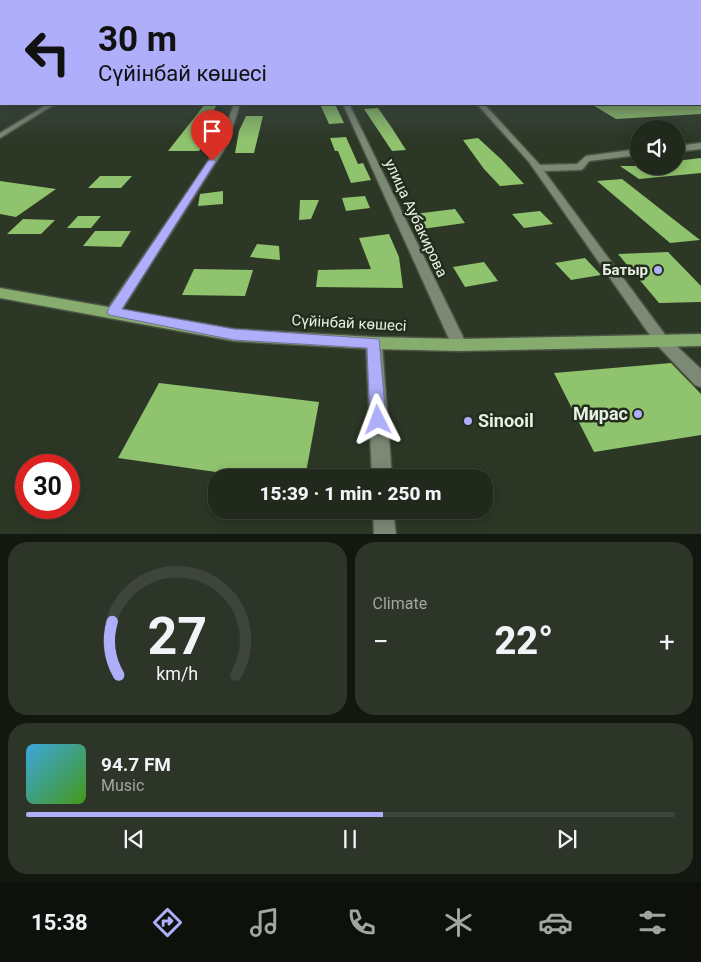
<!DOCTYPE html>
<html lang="en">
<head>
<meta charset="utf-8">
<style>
  :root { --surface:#21291c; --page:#2d3529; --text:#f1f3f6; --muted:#a2a6a3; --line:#3e453b; --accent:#aeaefa }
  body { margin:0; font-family:Roboto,sans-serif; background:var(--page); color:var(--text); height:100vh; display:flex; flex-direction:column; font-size:19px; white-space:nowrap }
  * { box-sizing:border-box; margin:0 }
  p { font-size:16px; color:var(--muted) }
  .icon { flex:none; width:28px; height:28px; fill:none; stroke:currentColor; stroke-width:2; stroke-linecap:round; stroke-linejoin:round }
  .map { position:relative; height:534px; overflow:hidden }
  .side { display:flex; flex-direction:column; gap:8px; padding:8px; background:#12170f; flex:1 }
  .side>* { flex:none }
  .banner { position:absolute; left:0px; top:0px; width:701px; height:105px; box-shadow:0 2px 12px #0003,0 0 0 1px var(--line); background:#aeaefa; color:#111; overflow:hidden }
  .buttons { position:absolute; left:630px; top:120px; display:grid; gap:10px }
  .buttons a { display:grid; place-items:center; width:55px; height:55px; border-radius:50%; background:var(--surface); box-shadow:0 2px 12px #0003,0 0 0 1px var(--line); font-size:25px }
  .speed { position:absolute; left:15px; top:454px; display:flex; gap:10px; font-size:25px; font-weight:700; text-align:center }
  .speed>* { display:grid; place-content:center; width:65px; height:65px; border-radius:50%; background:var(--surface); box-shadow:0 2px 12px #0003,0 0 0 1px var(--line); line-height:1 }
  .speed .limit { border:8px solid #d22; background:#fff; color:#111 }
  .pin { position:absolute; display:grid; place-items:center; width:42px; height:42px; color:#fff; margin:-51px -21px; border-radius:50% 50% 50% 0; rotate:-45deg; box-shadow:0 0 5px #0007 }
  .pin .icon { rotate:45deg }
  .me { position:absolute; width:55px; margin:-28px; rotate:357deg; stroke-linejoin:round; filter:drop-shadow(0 0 4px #0008) }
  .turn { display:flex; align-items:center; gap:18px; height:105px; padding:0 15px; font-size:22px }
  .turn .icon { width:65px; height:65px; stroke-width:2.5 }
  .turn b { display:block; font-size:35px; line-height:42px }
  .big { font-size:38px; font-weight:800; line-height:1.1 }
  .side .card { flex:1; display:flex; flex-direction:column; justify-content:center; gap:8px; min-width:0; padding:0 18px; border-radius:20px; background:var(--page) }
  .side .dial { align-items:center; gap:0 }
  .dial svg { height:130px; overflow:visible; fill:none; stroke:var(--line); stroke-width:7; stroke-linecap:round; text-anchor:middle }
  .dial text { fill:var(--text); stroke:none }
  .song { display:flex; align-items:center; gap:15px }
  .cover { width:60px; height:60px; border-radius:8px; background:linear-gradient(135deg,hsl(200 70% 55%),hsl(100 70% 35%)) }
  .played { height:5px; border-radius:2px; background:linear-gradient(90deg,var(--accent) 55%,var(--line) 55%) }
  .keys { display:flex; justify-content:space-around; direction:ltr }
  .heat { display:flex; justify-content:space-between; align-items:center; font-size:28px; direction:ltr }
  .side .tiles { flex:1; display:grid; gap:8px; grid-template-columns:1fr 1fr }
  .card:last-child { grid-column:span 2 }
  .trip { position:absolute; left:208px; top:469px; width:285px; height:50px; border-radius:20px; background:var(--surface); box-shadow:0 2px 12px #0003,0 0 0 1px var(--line); font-weight:800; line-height:50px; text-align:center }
  .tabs { display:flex; height:80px; justify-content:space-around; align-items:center; background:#0d100b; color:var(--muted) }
  .tabs .icon { width:35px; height:35px }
  .tabs .active { color:var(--accent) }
  .tabs b { font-size:22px; color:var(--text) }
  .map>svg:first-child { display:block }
  .building { fill:#90c36d }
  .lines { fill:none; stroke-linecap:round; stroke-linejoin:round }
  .minor-casing { stroke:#4c5445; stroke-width:3 }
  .major-casing { stroke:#4c5445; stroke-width:3 }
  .minor { fill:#7c8975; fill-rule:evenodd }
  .major { fill:#86ac6e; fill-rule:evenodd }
  .route { fill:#aeaefa; stroke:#7171a2 }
  .poi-dot { fill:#aeaefa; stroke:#232d1c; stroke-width:2 }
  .labels { text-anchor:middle; stroke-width:5; stroke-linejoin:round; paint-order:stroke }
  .street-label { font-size:15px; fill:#e7eee3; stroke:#232d1c }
  .poi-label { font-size:15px; font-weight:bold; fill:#e7eee3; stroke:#232d1c; text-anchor:end }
  .near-poi-label { font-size:18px; font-weight:bold; fill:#e7eee3; stroke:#232d1c; text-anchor:end }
</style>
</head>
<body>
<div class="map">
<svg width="701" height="535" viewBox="0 0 701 535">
  <rect width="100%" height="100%" fill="#2c3726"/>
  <!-- building -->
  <path class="building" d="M205,104H217L206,126H215L199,151H168Z
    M320,104H335L344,123L329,124Z
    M591,104H701V114L616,119Z
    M378,108L392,128L406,150L392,151L364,109Z
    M246,116H263L254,153H235L239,131Z
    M346,137L358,164L363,163L371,180L351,183L338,151H335L330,138Z
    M478,138L502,160L524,184L500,186L484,169L463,140Z
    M701,158V173L639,179L620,166H676V161Z
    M100,176H132L121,188H88Z
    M622,179L700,240L670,243L597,181Z
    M0,181L56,189L16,217L0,214Z
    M223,191V204L198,206L200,194Z
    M365,196L370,208L346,211L342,198Z
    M300,200H319L311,219L299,220Z
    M455,209L465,223L422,229L414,214Z
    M540,211L553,224L524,228L512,214Z
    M78,216H101L91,228H67Z
    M23,219L55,220L41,234H7Z
    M95,231H131L121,247L83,246Z
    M389,234L399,257L403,288L316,287L318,270L371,269L359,238Z
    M257,244L279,246L280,260L250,257Z
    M668,252L701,286V302L659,303L618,254Z
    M585,258L601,275L571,280L555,263Z
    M484,262L498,281L465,287L453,267Z
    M194,269L253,270L245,296L182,295Z
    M671,363L701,394V435L594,452L554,373Z
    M159,383L319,402L305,478H258L118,458Z"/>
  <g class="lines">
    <!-- minor casing -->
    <g class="minor-casing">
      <path id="minor" d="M0,65H1V67H0Z
        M48,104H55L0,138V133Z
        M234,104H240L227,145L118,316L113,317L108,316L106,312L108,308L219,145Z
        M343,104H349L467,345L464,350L459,351L454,350Z
        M477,104H484L540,165L577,164L586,156L639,149V155L589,161L583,169L580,170L544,171L666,336L701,369V387L695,385L656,344L529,162Z
        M701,143V149L676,152V146Z
        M374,337L379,339L382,343L392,478H372L366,343L369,339Z
        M373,510H393L396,535H374Z"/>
    </g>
    <!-- major casing -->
    <g class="major-casing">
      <path id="major" d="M0,288L234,329L374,337L459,339L701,334V346L459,351L374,349L234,341L0,298Z"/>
    </g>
    <!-- minor -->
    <use href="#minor" class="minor"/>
    <!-- major -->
    <use href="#major" class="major"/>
  </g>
  <!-- sky -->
  <linearGradient id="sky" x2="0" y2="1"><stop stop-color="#181e15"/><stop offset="0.46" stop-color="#455352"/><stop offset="1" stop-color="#455352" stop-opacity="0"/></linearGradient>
  <rect width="701" height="140" fill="url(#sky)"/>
  <!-- route -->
  <path class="route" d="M212,159L216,161L122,309L234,329L379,339L386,420L384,425L378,428L373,425L370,420L367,348L234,340L109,315L107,312L109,308L208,161Z"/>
  <!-- markers -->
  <g class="poi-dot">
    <circle cx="658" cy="270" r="5"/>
    <circle cx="638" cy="414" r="5"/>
    <circle cx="468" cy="421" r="5"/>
  </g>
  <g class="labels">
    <!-- street labels -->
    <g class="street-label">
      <text transform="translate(416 218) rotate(65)" y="5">улица Аубакирова</text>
      <text transform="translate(349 323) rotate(3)" y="5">Сүйінбай көшесі</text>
    </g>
    <!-- poi labels -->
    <g class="poi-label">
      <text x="648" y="275">Батыр</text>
    </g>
    <!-- near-poi labels -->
    <g class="near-poi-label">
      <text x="628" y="420">Мирас</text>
      <text x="478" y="427" text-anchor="start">Sinooil</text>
    </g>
  </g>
</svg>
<div class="buttons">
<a><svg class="icon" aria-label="sound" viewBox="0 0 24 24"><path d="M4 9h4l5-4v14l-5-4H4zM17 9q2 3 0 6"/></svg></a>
</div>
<div class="speed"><div class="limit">30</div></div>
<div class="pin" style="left:212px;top:161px;background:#d93025"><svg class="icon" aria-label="arrive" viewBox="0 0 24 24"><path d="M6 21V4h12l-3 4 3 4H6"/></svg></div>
<svg class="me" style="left:378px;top:420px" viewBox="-20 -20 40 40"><path d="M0-17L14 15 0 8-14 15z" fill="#aeaefa" stroke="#fff" stroke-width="4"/></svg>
<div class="trip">15:39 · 1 min · 250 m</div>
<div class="banner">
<div class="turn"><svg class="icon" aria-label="left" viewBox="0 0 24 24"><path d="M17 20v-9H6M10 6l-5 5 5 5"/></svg><div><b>30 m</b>Сүйінбай көшесі</div></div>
</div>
</div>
<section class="side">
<div class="tiles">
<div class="card dial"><svg viewBox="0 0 100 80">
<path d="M14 69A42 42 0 1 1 86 69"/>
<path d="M14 69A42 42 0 0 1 10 36" stroke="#aeaefa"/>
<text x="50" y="56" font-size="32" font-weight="700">27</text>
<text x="50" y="72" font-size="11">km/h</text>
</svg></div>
<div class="card"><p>Climate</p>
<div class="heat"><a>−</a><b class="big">22°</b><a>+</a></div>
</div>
<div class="card">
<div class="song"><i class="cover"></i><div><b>94.7 FM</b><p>Music</p></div></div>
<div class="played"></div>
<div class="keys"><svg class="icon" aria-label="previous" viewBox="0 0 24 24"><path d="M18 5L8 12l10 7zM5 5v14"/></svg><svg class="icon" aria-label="pause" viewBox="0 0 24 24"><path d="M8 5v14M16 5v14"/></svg><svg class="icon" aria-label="next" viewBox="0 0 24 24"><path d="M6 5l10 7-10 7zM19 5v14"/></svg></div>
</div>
</div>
</section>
<nav class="tabs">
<b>15:38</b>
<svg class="icon active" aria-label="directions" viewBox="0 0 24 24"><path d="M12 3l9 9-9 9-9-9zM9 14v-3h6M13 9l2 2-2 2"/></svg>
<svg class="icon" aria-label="music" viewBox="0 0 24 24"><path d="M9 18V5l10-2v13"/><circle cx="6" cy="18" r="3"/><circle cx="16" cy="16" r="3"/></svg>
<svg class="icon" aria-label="phone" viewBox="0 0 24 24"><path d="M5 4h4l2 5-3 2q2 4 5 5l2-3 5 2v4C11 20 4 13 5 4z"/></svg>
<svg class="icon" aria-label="climate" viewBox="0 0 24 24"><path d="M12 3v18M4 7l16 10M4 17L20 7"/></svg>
<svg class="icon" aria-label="car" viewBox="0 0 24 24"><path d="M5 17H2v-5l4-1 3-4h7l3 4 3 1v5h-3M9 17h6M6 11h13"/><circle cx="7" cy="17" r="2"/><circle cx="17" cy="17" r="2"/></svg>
<svg class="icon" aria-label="filters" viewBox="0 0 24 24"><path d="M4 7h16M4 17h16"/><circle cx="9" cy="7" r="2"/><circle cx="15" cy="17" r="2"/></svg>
</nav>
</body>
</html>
